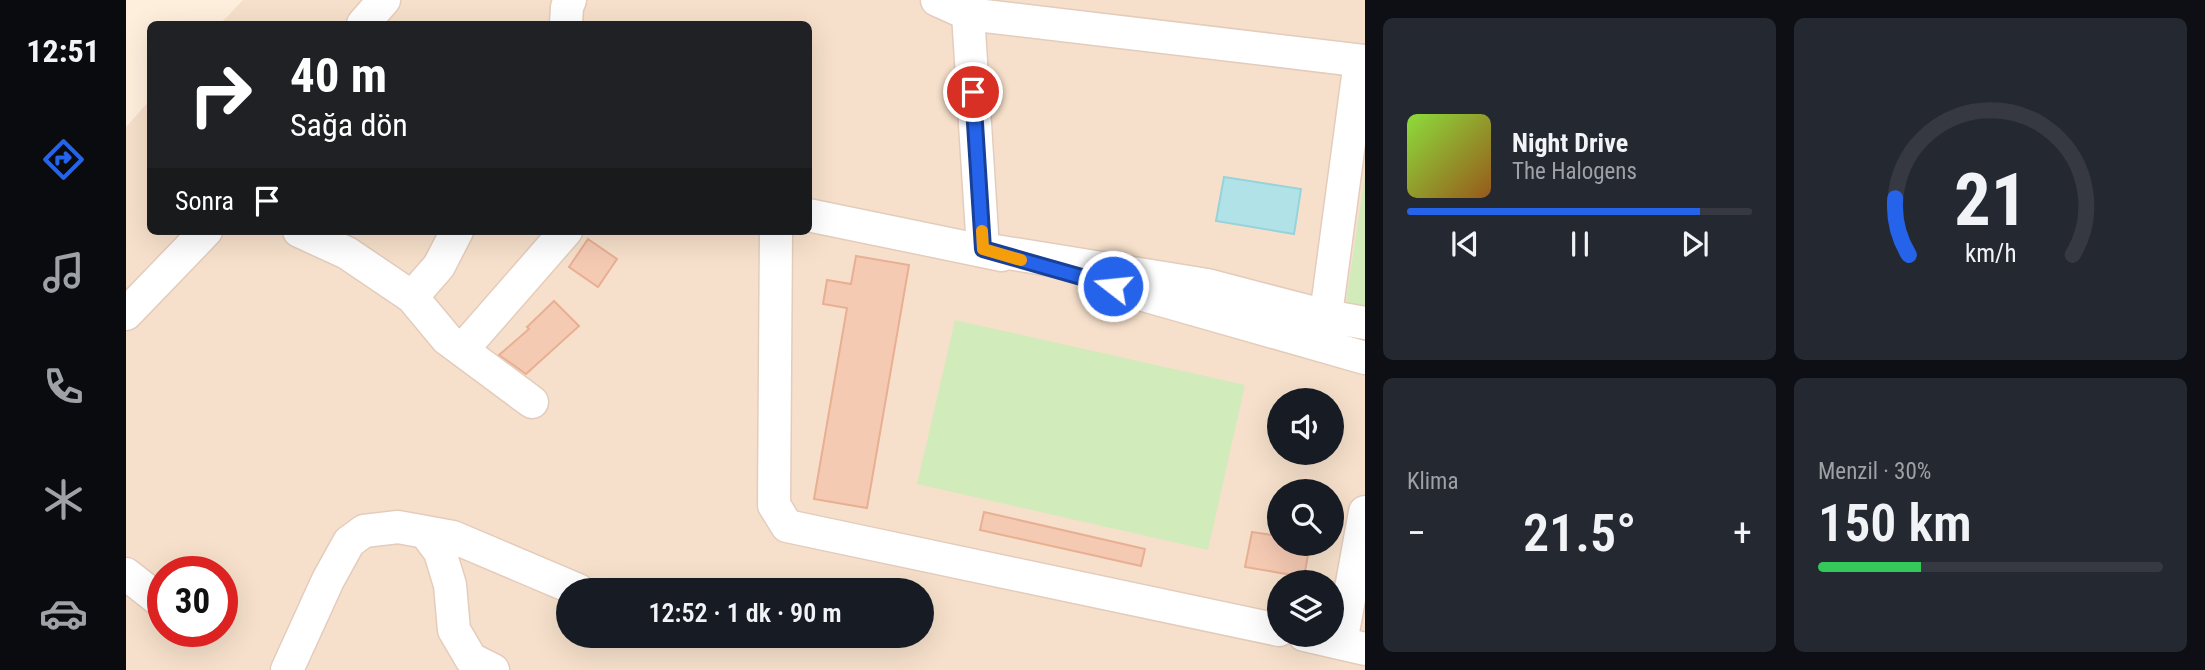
<!DOCTYPE html>
<html lang="tr">
<head>
<meta charset="utf-8">
<style>
  :root { --surface:#171b24; --page:#242831; --text:#f1f3f6; --muted:#9ea1a6; --line:#363941; --accent:#2563eb }
  body { margin:0; font-family:"Roboto Condensed",sans-serif; background:var(--page); color:var(--text); height:100vh; display:flex; flex-direction:column; font-size:26px; white-space:nowrap }
  * { box-sizing:border-box; margin:0 }
  p { font-size:23px; color:var(--muted) }
  .icon { flex:none; width:38px; height:38px; fill:none; stroke:currentColor; stroke-width:2; stroke-linecap:round; stroke-linejoin:round }
  .map { position:relative; flex:1; overflow:hidden }
  .side { display:flex; flex-direction:column; gap:18px; padding:18px; background:#0d0f14; width:840px }
  .side>* { flex:none }
  .top-card { position:absolute; left:21px; top:21px; width:665px; height:214px; border-radius:10px; box-shadow:0 7px 28px #0002; background:#202124; color:#fff; overflow:hidden }
  .controls { position:absolute; left:1141px; top:388px; display:grid; gap:14px }
  .controls a { display:grid; place-items:center; width:77px; height:77px; border-radius:50%; background:var(--surface); box-shadow:0 7px 28px #0002; font-size:35px }
  .speed { position:absolute; left:21px; top:556px; display:flex; gap:14px; font-size:35px; font-weight:700; text-align:center }
  .speed>* { display:grid; place-content:center; width:91px; height:91px; border-radius:50%; background:var(--surface); box-shadow:0 7px 28px #0002; line-height:1 }
  .speed .limit { border:10px solid #d22; background:#fff; color:#111 }
  .pin { position:absolute; display:grid; place-items:center; width:60px; height:60px; color:#fff; margin:-30px; border:4px solid #fff; border-radius:50%; box-shadow:0 2px 7px #0007 }
  .me { position:absolute; width:77px; margin:-38px; rotate:286deg; stroke-linejoin:round; filter:drop-shadow(0 0 5px #0008) }
  .turn { display:flex; align-items:center; gap:24px; height:147px; padding:0 28px; font-size:32px }
  .turn .icon { width:91px; height:91px; stroke-width:2.5 }
  .turn b { display:block; font-size:49px; line-height:60px }
  .then { display:flex; align-items:center; height:66px; padding:0 28px; background:#0003; gap:14px; font-size:26px }
  .big { font-size:52px; font-weight:600; line-height:1.1 }
  .side .card { flex:1; display:flex; flex-direction:column; justify-content:center; gap:10px; min-width:0; padding:0 24px; border-radius:10px; background:var(--page) }
  .side .dial { align-items:center; gap:0 }
  .dial svg { height:182px; overflow:visible; fill:none; stroke:var(--line); stroke-width:7; stroke-linecap:round; text-anchor:middle }
  .dial text { fill:var(--text); stroke:none }
  .song { display:flex; align-items:center; gap:21px }
  .cover { width:84px; height:84px; border-radius:10px; background:linear-gradient(135deg,hsl(90 70% 55%),hsl(30 70% 35%)) }
  .played { height:7px; border-radius:4px; background:linear-gradient(90deg,var(--accent) 85%,var(--line) 85%) }
  .keys { display:flex; justify-content:space-around; direction:ltr }
  .heat { display:flex; justify-content:space-between; align-items:center; font-size:38px; direction:ltr }
  .charge { height:10px; border-radius:5px; background:linear-gradient(90deg,#34c759 30%,var(--line) 0) }
  .side .tiles { flex:1; display:grid; gap:18px; grid-template-columns:repeat(2,1fr) }
  .trip { position:absolute; left:430px; top:578px; width:378px; height:70px; border-radius:35px; background:var(--surface); box-shadow:0 7px 28px #0002; font-weight:600; line-height:70px; text-align:center }
  main { display:flex; flex:1; min-height:0 }
  .menu { display:flex; flex-direction:column; width:126px; justify-content:space-around; align-items:center; background:#090b0e; color:var(--muted) }
  .menu .icon { width:49px; height:49px }
  .menu .current { color:var(--accent) }
  .menu b { font-size:32px; color:var(--text) }
  .map>svg:first-child { display:block }
  .residential { fill:#f6e0cb; fill-rule:evenodd }
  .green { fill:#d1ebbb }
  .water { fill:#b1e2e7; stroke:#96d3da; stroke-width:2 }
  .building { fill:#f5cab3; stroke:#e8af92; stroke-width:2 }
  .lines { fill:none; stroke-linecap:round; stroke-linejoin:round }
  .minor-casing { stroke:#e4ccbc; stroke-width:35 }
  .minor { stroke:#fff; stroke-width:32 }
  .route-casing { stroke:#184099; stroke-width:18 }
  .route { stroke:#2563eb; stroke-width:12 }
  .slow { stroke:#f59e0b; stroke-width:12 }
</style>
</head>
<body>
<main>
<nav class="menu">
<b>12:51</b>
<svg class="icon current" aria-label="directions" viewBox="0 0 24 24"><path d="M12 3l9 9-9 9-9-9zM9 14v-3h6M13 9l2 2-2 2"/></svg>
<svg class="icon" aria-label="music" viewBox="0 0 24 24"><path d="M9 18V5l10-2v13"/><circle cx="6" cy="18" r="3"/><circle cx="16" cy="16" r="3"/></svg>
<svg class="icon" aria-label="phone" viewBox="0 0 24 24"><path d="M5 4h4l2 5-3 2q2 4 5 5l2-3 5 2v4C11 20 4 13 5 4z"/></svg>
<svg class="icon" aria-label="climate" viewBox="0 0 24 24"><path d="M12 3v18M4 7l16 10M4 17L20 7"/></svg>
<svg class="icon" aria-label="car" viewBox="0 0 24 24"><path d="M5 17H2v-5l4-1 3-4h7l3 4 3 1v5h-3M9 17h6M6 11h13"/><circle cx="7" cy="17" r="2"/><circle cx="17" cy="17" r="2"/></svg>
</nav>
<div class="map">
<svg width="1239" height="670" viewBox="0 0 1239 670">
  <rect width="100%" height="100%" fill="#feefdd"/>
  <!-- residential -->
  <path class="residential" d="M117,0H1239V670H0V127L24,100V231H682V24H94ZM1153,401H1206V453H1153ZM1153,492H1206V544H1153ZM37,572H96V632H37ZM1153,583H1206V635H1153ZM443,590H796V635H443Z"/>
  <!-- green -->
  <path class="green" d="M1239,175V306L1220,302Z
    M829,320L1119,385L1082,550L791,484Z"/>
  <!-- water -->
  <path class="water" d="M1098,177L1175,189L1168,234L1090,221Z"/>
  <!-- building -->
  <path class="building" d="M462,239L491,259L472,287L443,267Z
    M730,256L783,265L741,508L688,499L721,308L697,304L701,280L725,284Z
    M428,301L453,326L400,374L373,355L403,329L401,327Z
    M858,512L1019,549L1015,566L854,530Z
    M1126,532L1153,536V544H1184L1178,577L1119,567Z"/>
  <g class="lines">
    <!-- minor casing -->
    <g class="minor-casing">
      <path id="minor" d="M811,0L842,14L1239,61
        M842,14L857,249L1081,285L1200,316L1239,323
        M237,24L258,0
        M440,24L441,7L444,0
        M682,215L876,255
        M173,231L221,253L286,297L321,339L406,402
        M650,231L648,505L661,526L1153,630
        M1000,290L1239,358
        M286,297L313,266L331,231
        M0,314L80,231
        M1197,337L1234,61
        M336,350L440,231
        M299,532L314,552L324,585L328,630L345,659L367,670
        M0,574L37,603
        M1178,635L1239,649
        M1215,643L1239,512
        M161,670L202,580L223,542L238,531L272,527L327,537L452,590"/>
    </g>
    <!-- minor -->
    <use href="#minor" class="minor"/>
  </g>
  <g class="lines">
    <!-- route casing -->
    <g class="route-casing">
      <path id="route" d="M847,92L857,249L987,286"/>
    </g>
    <!-- route -->
    <use href="#route" class="route"/>
    <!-- slow -->
    <path class="slow" d="M856,231L857,249L895,260"/>
  </g>
</svg>
<div class="controls">
<a><svg class="icon" aria-label="sound" viewBox="0 0 24 24"><path d="M4 9h4l5-4v14l-5-4H4zM17 9q2 3 0 6"/></svg></a>
<a><svg class="icon" aria-label="search" viewBox="0 0 24 24"><circle cx="10" cy="10" r="6"/><path d="M15 15l6 6"/></svg></a>
<a><svg class="icon" aria-label="layers" viewBox="0 0 24 24"><path d="M12 4l9 5-9 5-9-5zM3 14l9 5 9-5"/></svg></a>
</div>
<div class="speed"><div class="limit">30</div></div>
<div class="pin" style="left:847px;top:92px;background:#d93025"><svg class="icon" aria-label="arrive" viewBox="0 0 24 24"><path d="M6 21V4h12l-3 4 3 4H6"/></svg></div>
<svg class="me" style="left:987px;top:286px" viewBox="-20 -20 40 40"><circle r="17" fill="#2563eb" stroke="#fff" stroke-width="3"/><path d="M0-11L8 9 0 5-8 9z" fill="#fff"/></svg>
<div class="trip">12:52 · 1 dk · 90 m</div>
<div class="top-card">
<div class="turn"><svg class="icon" aria-label="right" viewBox="0 0 24 24"><path d="M7 20v-9h11M14 6l5 5-5 5"/></svg><div><b>40 m</b>Sağa dön</div></div>
<div class="then">Sonra<svg class="icon" aria-label="arrive" viewBox="0 0 24 24"><path d="M6 21V4h12l-3 4 3 4H6"/></svg></div>
</div>
</div>
<section class="side">
<div class="tiles">
<div class="card">
<div class="song"><i class="cover"></i><div><b>Night Drive</b><p>The Halogens</p></div></div>
<div class="played"></div>
<div class="keys"><svg class="icon" aria-label="previous" viewBox="0 0 24 24"><path d="M18 5L8 12l10 7zM5 5v14"/></svg><svg class="icon" aria-label="pause" viewBox="0 0 24 24"><path d="M8 5v14M16 5v14"/></svg><svg class="icon" aria-label="next" viewBox="0 0 24 24"><path d="M6 5l10 7-10 7zM19 5v14"/></svg></div>
</div>
<div class="card dial"><svg viewBox="0 0 100 80">
<path d="M14 69A42 42 0 1 1 86 69"/>
<path d="M14 69A42 42 0 0 1 8 44" stroke="#2563eb"/>
<text x="50" y="56" font-size="32" font-weight="700">21</text>
<text x="50" y="72" font-size="11">km/h</text>
</svg></div>
<div class="card"><p>Klima</p>
<div class="heat"><a>−</a><b class="big">21.5°</b><a>+</a></div>
</div>
<div class="card"><p>Menzil · 30%</p><b class="big">150 km</b><div class="charge"></div></div>
</div>
</section>
</main>
</body>
</html>
